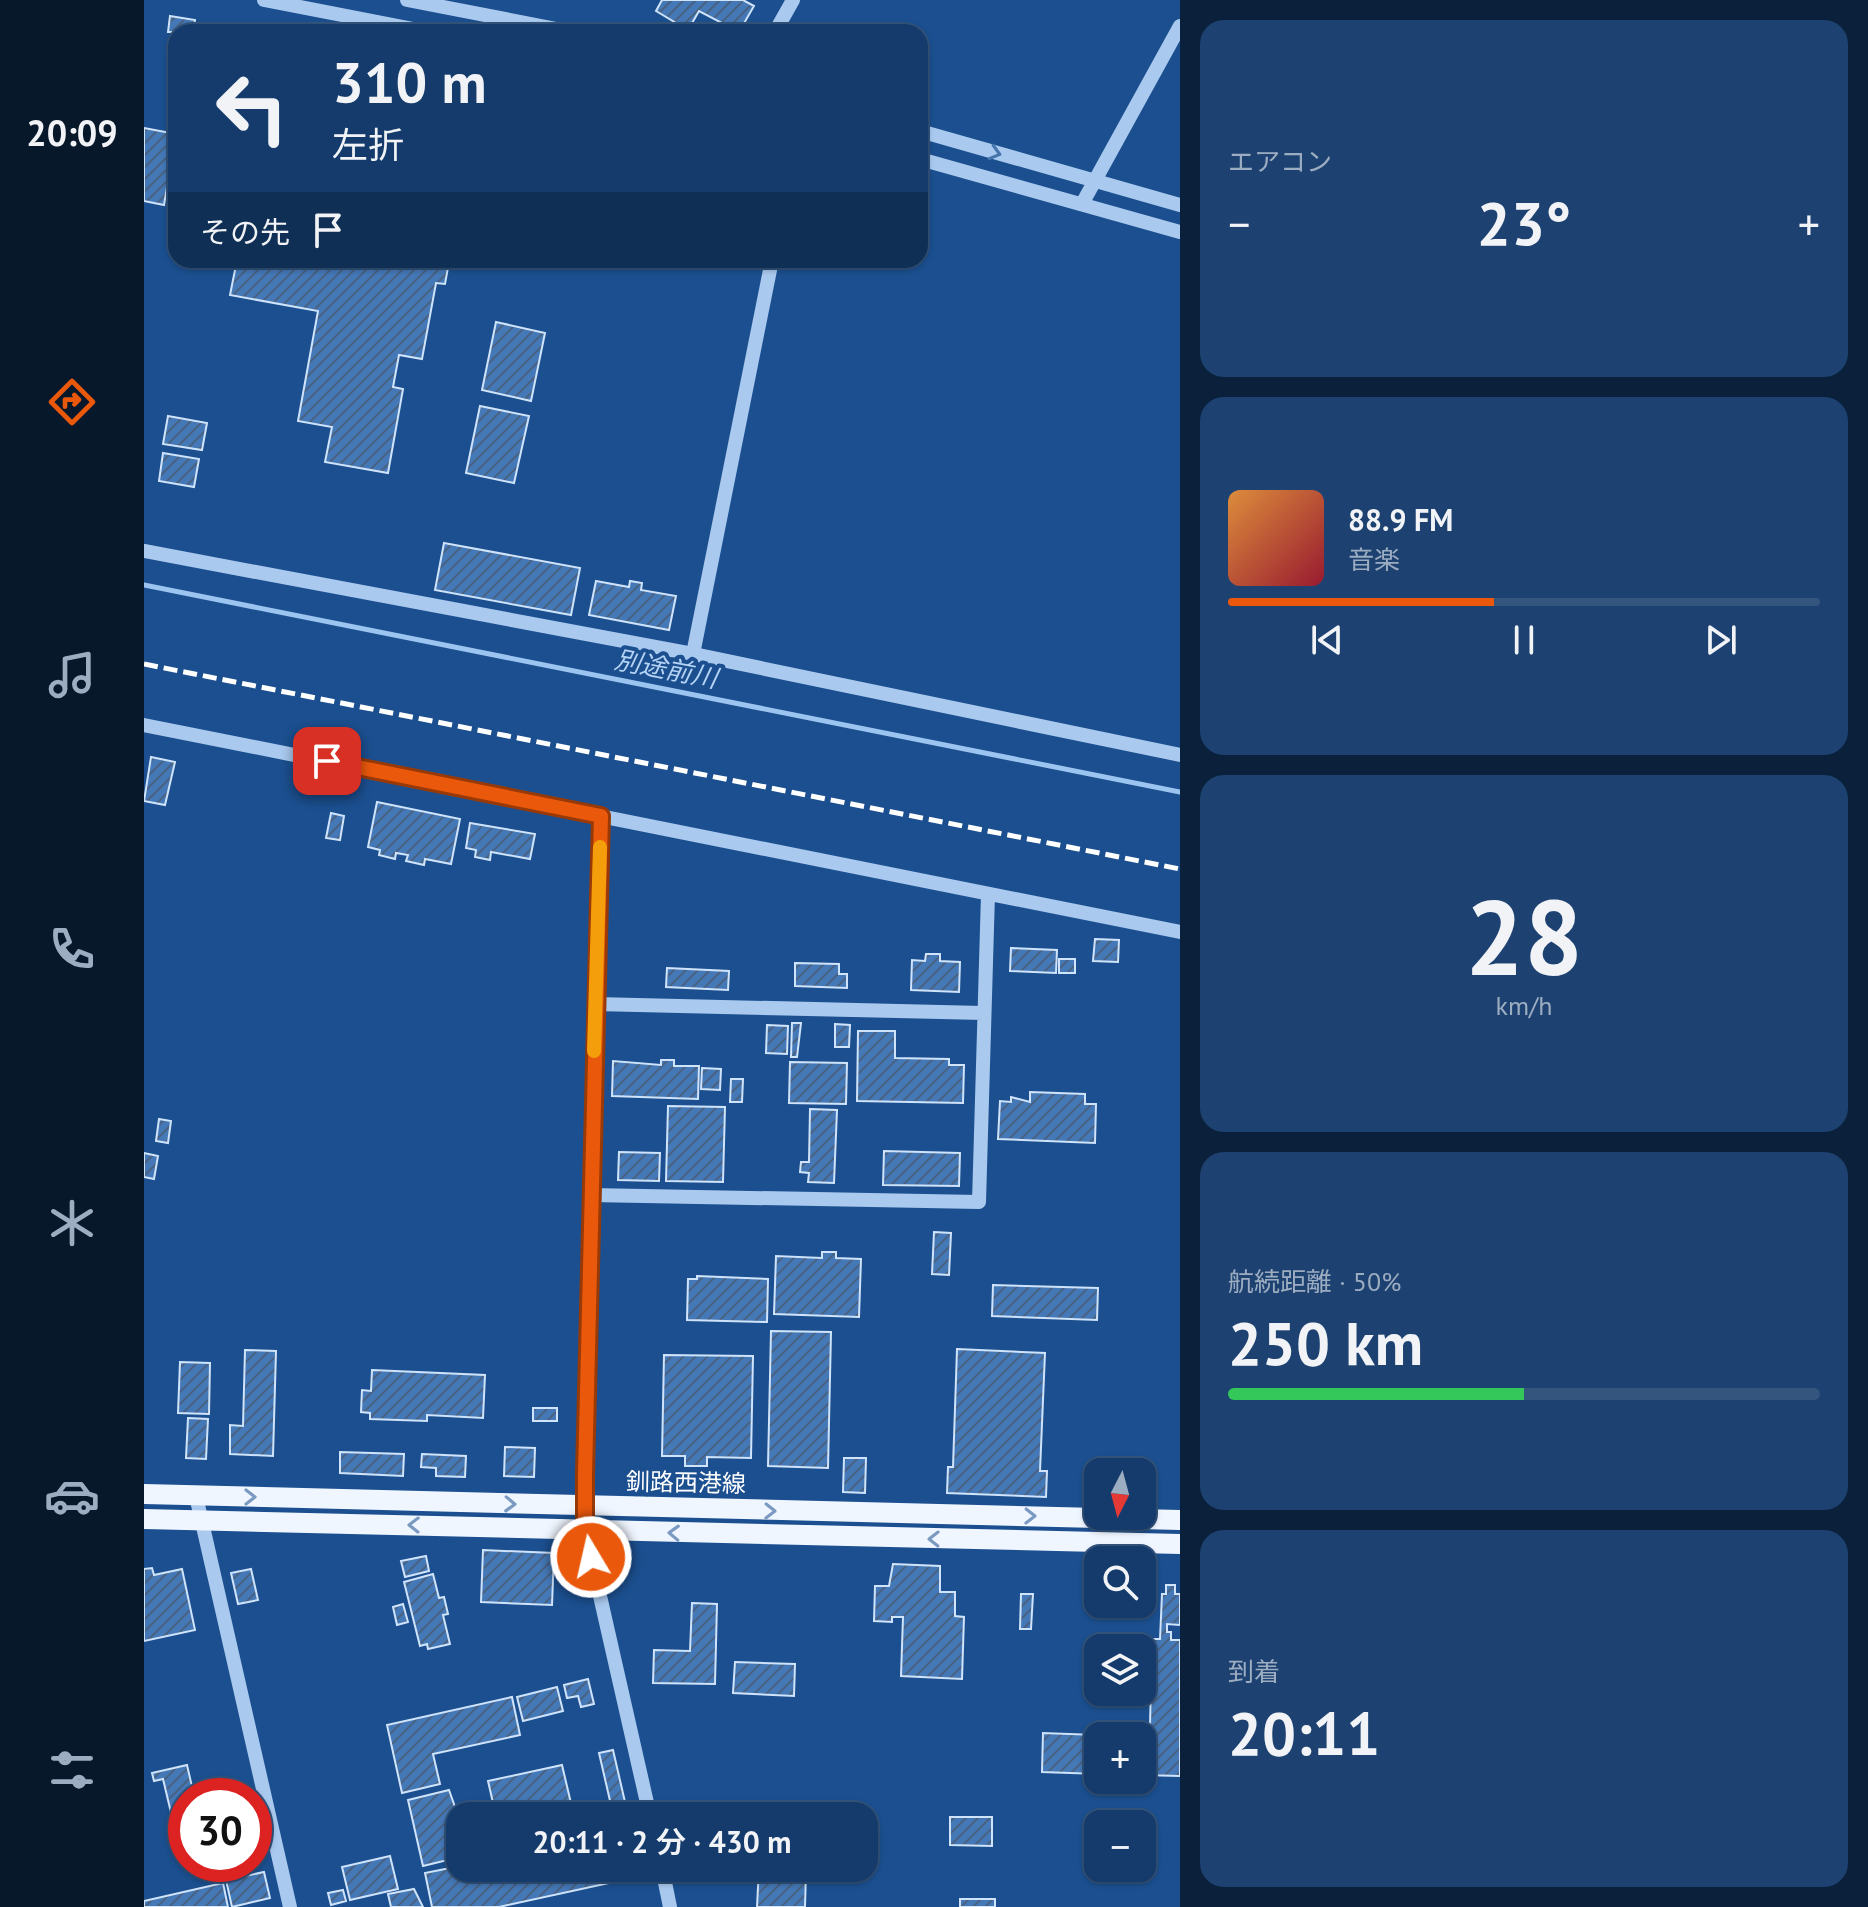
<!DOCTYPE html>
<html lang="ja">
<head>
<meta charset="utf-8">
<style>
  :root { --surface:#143b6b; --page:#1d4271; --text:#f1f3f6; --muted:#9dadc1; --line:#33557e; --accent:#ea580c }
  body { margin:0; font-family:"PT Sans","Noto Sans JP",sans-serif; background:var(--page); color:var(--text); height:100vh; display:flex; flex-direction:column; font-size:30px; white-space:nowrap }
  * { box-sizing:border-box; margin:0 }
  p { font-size:26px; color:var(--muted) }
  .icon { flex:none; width:44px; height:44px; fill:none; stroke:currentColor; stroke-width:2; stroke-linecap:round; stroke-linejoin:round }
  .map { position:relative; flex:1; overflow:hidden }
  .drawer { display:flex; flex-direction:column; gap:20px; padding:20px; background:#0b203b; width:688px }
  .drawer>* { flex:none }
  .hud { position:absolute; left:24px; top:24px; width:760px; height:244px; border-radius:24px; box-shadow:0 2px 6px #0004,0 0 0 2px var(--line); background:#143b6b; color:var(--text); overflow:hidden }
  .needle { width:52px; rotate:186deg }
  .controls { position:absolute; left:940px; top:1458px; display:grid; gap:16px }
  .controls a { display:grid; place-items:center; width:72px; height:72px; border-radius:16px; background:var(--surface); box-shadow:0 2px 6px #0004,0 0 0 2px var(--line); font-size:40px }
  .speed { position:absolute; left:24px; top:1778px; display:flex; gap:16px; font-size:40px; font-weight:700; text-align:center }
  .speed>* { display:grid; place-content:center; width:104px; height:104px; border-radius:50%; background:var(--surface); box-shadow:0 2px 6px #0004,0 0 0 2px var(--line); line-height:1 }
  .speed .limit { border:12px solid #d22; background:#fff; color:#111 }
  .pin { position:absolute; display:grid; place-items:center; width:68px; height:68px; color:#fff; margin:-34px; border-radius:16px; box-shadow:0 4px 12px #0006 }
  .me { position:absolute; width:88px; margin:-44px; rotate:351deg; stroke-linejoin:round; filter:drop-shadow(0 0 6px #0008) }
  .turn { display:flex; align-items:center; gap:28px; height:168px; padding:0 32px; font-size:36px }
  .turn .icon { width:104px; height:104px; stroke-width:2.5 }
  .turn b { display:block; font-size:56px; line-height:68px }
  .then { display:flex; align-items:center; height:76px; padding:0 32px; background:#0003; gap:16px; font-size:30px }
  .big { font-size:60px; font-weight:600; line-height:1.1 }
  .drawer .card { flex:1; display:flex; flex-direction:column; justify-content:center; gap:12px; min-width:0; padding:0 28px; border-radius:24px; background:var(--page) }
  .drawer .dial { align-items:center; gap:0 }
  .dial b { font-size:104px; line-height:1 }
  .song { display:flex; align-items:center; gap:24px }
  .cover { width:96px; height:96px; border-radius:12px; background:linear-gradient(135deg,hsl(30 70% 55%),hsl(350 70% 35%)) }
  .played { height:8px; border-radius:4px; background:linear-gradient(90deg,var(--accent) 45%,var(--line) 45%) }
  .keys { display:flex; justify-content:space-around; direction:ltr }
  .heat { display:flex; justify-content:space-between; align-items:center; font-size:44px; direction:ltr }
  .charge { height:12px; border-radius:6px; background:linear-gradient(90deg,#34c759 50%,var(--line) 0) }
  .trip { position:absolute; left:302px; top:1802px; width:432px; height:80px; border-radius:24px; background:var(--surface); box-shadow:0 2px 6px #0004,0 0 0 2px var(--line); font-weight:600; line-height:80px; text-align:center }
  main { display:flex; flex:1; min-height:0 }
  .tab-bar { display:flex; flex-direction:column; width:144px; justify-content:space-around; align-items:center; background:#08182b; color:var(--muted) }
  .tab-bar .icon { width:56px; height:56px }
  .tab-bar .current { color:var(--accent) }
  .tab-bar b { font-size:36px; color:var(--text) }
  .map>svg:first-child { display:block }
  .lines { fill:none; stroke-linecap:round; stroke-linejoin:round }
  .stream { stroke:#9cc4f0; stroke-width:5 }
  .building { fill:url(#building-hatch); stroke:#cfe3fa; stroke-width:2 }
  .minor { stroke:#a9c9ee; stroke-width:14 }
  .major { stroke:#f0f6ff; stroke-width:20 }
  .rail { stroke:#fff; stroke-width:5; stroke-dasharray:14 6; stroke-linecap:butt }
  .oneway { stroke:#4674ac }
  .oneway2 { stroke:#7b9ac1 }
  .route-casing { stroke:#983908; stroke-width:20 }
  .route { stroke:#ea580c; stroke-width:14 }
  .slow { stroke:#f59e0b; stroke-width:14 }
  .labels { text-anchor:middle; stroke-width:8; stroke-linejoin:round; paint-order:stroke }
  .street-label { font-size:24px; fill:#fff; stroke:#1b4f8f }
  .water-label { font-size:26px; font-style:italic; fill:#b5d3f5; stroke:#1b4f8f }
</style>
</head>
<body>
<main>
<nav class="tab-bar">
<b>20:09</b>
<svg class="icon current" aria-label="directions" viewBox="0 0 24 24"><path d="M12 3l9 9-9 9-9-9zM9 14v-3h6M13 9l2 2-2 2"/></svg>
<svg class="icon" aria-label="music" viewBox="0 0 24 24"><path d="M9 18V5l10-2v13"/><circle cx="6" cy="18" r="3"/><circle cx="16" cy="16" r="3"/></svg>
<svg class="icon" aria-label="phone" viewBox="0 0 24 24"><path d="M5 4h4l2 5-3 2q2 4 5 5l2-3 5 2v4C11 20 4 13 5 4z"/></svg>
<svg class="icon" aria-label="climate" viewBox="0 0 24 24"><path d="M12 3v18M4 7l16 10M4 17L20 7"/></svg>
<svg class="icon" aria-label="car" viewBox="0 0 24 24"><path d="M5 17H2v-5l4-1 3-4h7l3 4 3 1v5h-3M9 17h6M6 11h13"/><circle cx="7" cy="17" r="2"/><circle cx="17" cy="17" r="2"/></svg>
<svg class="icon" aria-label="filters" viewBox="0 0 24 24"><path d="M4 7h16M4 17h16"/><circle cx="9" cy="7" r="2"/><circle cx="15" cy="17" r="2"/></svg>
</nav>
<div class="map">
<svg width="1036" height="1907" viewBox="0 0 1036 1907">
  <defs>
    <pattern id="building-hatch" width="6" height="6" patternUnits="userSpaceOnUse" patternTransform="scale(2)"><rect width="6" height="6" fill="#4478b7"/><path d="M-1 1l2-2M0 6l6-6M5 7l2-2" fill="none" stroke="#486282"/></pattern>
  </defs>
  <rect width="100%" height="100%" fill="#1b4f8f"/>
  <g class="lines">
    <!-- stream -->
    <path class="stream" d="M0,585L1036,792"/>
  </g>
  <!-- building -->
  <path class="building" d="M518,0H599L610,6L595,32L555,11L544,30L512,11Z
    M26,16L51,20L49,32H24Z
    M0,128L32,134L20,205L0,201Z
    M93,260L305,262L301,284L292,283L278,359L255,355L249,387L259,389L244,473L181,462L188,427L154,421L174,311L86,295Z
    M352,322L401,333L387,401L338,390Z
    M336,406L385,416L370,483L322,473Z
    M24,416L63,423L58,450L19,444Z
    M19,453L55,459L50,487L15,481Z
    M300,543L436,568L427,615L291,590Z
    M452,581L485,587L486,581L498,583L497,590L532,596L525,630L445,615Z
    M7,757L31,762L21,805L0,801Z
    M233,802L316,819L307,864L281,859L280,865L262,861L264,855L252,853L251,859L235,855L236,850L224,847Z
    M187,813L200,816L196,840L182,838Z
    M326,823L391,834L386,859L347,852L346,860L331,857L332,850L322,848Z
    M951,939L975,940L974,962L949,961Z
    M867,948L913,950L912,973L866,971Z
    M782,954H796V961L816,962L815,992L767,990L768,960L781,961Z
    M915,959H931V973H915Z
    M651,963L695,964V974H703V988L651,986Z
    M523,968L585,971L584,990L522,987Z
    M648,1023H657L653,1057H647Z
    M691,1024L706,1025L705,1047H691Z
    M623,1025L644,1026L643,1054L622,1053Z
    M714,1031H751V1058L805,1059V1065H820L819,1103L713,1101Z
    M517,1060H530V1066H555L554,1099L468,1096L469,1061L517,1065Z
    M646,1062L703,1063L702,1104L645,1103Z
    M558,1068L577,1069L576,1090L557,1089Z
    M587,1079H599L598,1102H586Z
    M886,1092L941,1094V1104H952L951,1143L854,1139L856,1101L867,1102V1097L886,1102Z
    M524,1106L581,1107L579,1182L522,1181Z
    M666,1109L693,1110L690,1183L664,1182L665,1173L656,1172L657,1162H665Z
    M15,1119L27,1121L24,1143L12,1141Z
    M740,1151L816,1153L815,1186L739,1185Z
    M475,1152L516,1153L515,1181L474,1180Z
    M0,1153L14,1156L10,1179L0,1177Z
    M790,1232L807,1233L805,1275L788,1274Z
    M678,1252H692V1258L717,1259L715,1317L630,1314L632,1256L678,1258Z
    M553,1276L624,1279L623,1322L543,1320L544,1279H553Z
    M849,1285L954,1288L953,1320L848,1316Z
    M627,1331L687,1332L684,1468L624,1466Z
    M813,1349L901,1353L896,1471H903L902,1497L803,1493L804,1467H809Z
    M101,1350L132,1351L129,1456L86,1454V1425L99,1426Z
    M520,1355L609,1356L607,1458L563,1457V1466H541V1456H518Z
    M36,1362L66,1363L65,1414L34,1413Z
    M228,1370L341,1375L339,1418L283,1415V1421L226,1419V1413L217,1412L218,1390L227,1391Z
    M389,1408H413V1421H389Z
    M44,1418L64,1419L62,1459L42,1458Z
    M361,1447L391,1448L390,1477L360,1476Z
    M196,1452L260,1454L259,1476L196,1473Z
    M278,1454L322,1456L321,1477L292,1476V1468L277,1467Z
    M700,1458H722L721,1493L699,1492Z
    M339,1550L410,1553L408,1605L337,1602Z
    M282,1556L285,1571L261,1577L257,1561Z
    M749,1564L796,1566V1592H811V1616L820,1617L818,1679L757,1676L759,1617H748V1622L730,1621L731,1586H745Z
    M8,1568L10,1575L38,1569L51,1630L0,1641V1569Z
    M107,1569L114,1600L94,1604L87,1573Z
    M289,1574L295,1598L300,1597L304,1614L299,1615L306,1644L284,1649L283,1644L276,1646L260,1582Z
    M1022,1585H1031V1594H1036V1625L1023,1624V1632H1027V1640H1036V1776L998,1775V1736H954V1774L898,1772L899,1733L952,1735V1725L1006,1726L1008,1639H1016L1018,1594H1022Z
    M877,1594H889L887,1629H876Z
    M548,1603L573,1604L571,1684L509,1683L510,1650L546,1651Z
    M259,1604L264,1622L253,1625L249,1607Z
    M591,1662L651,1664L650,1696L589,1693Z
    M444,1679L450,1704L437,1707L434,1696L423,1698L420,1685Z
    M413,1687L419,1711L379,1721L373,1697Z
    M368,1697L376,1735L289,1754L296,1784L258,1793L243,1725Z
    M469,1750L481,1802L467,1805L455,1753Z
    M43,1765L49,1791L38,1793L42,1817L29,1821L19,1779L10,1781L8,1773Z
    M418,1765L430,1816H352L344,1781Z
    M305,1790L316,1821V1857L279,1866L264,1800Z
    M806,1817H848V1846L806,1845Z
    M246,1856L254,1889L206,1900L198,1867Z
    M316,1866L462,1868L465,1883L355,1907H288L281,1873Z
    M615,1868L662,1872L661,1907H613Z
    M120,1872L126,1898L88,1907L82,1880Z
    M79,1883L84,1907H0V1901Z
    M270,1889L279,1907H247L244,1894Z
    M199,1890L202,1901L187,1905L184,1893Z
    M816,1899H851V1907H816Z"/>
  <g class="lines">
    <!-- minor -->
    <path class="minor" d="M120,0L285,32
      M263,0L428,32
      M631,32L649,0
      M776,131L1036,205
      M776,159L1036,232
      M938,204L1036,26
      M0,551L549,654L1036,755
      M549,654L628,260
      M0,725L1036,932
      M457,816L441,1530L506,1816
      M451,1004L839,1013
      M446,1195L835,1202L844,894
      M52,1496L146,1907
      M518,1868L526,1907"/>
    <!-- major -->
    <path class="major" d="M0,1494L1036,1520
      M0,1519L1036,1544"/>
    <!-- rail -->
    <path class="rail" d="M0,664L1036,869"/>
  </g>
  <!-- one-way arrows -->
  <defs><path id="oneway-chevron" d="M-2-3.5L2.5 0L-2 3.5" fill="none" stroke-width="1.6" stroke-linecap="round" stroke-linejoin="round" transform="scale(2)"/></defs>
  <use class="oneway" href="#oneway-chevron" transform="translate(851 153) rotate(16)"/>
  <g class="oneway2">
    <use href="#oneway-chevron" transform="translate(106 1497)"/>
    <use href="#oneway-chevron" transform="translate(366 1504) rotate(2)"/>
    <use href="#oneway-chevron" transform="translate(626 1511) rotate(1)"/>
    <use href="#oneway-chevron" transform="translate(886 1516) rotate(1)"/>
    <use href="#oneway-chevron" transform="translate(270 1525) rotate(-179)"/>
    <use href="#oneway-chevron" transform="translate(530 1533) rotate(-178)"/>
    <use href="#oneway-chevron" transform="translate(790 1539) rotate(-179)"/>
  </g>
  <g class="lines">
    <!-- route casing -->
    <g class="route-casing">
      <path id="route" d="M183,761L457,816L441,1474V1530L447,1557"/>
    </g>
    <!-- route -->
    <use href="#route" class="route"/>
    <!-- slow -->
    <path class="slow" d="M450,1051L456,847"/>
  </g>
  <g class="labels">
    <!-- street labels -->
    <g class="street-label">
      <text transform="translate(542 1483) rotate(1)" y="8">釧路西港線</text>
    </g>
    <!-- water labels -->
    <g class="water-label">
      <text transform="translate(522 669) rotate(11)" y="9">別途前川</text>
    </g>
  </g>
</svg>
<div class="controls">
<a><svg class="needle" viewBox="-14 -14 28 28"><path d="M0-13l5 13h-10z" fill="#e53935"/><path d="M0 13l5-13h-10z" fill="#9dadc1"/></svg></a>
<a><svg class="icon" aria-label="search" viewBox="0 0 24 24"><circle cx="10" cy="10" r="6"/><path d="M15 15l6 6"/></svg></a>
<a><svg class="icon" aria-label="layers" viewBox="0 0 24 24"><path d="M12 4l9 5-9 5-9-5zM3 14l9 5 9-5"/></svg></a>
<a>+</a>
<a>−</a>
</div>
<div class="speed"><div class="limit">30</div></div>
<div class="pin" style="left:183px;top:761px;background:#d93025"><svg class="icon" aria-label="arrive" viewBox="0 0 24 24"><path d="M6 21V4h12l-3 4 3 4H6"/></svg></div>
<svg class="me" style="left:447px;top:1557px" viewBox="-20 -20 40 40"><circle r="17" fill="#ea580c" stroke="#fff" stroke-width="3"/><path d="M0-11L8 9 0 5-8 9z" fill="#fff"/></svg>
<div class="trip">20:11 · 2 分 · 430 m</div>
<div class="hud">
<div class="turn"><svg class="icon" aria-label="left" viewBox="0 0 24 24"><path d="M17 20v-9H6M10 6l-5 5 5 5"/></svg><div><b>310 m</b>左折</div></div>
<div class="then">その先<svg class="icon" aria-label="arrive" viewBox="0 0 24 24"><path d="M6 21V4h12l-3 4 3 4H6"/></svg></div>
</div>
</div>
<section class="drawer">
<div class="card"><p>エアコン</p>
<div class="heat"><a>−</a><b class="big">23°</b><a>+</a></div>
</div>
<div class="card">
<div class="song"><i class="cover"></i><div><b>88.9 FM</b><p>音楽</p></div></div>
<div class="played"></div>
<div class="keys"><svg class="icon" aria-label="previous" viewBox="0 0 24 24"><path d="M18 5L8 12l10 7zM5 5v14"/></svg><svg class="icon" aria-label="pause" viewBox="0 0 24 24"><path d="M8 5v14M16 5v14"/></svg><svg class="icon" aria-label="next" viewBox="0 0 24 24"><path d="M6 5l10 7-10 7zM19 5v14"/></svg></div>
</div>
<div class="card dial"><b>28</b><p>km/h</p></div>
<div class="card"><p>航続距離 · 50%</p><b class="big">250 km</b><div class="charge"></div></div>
<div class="card"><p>到着</p><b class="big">20:11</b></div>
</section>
</main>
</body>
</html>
